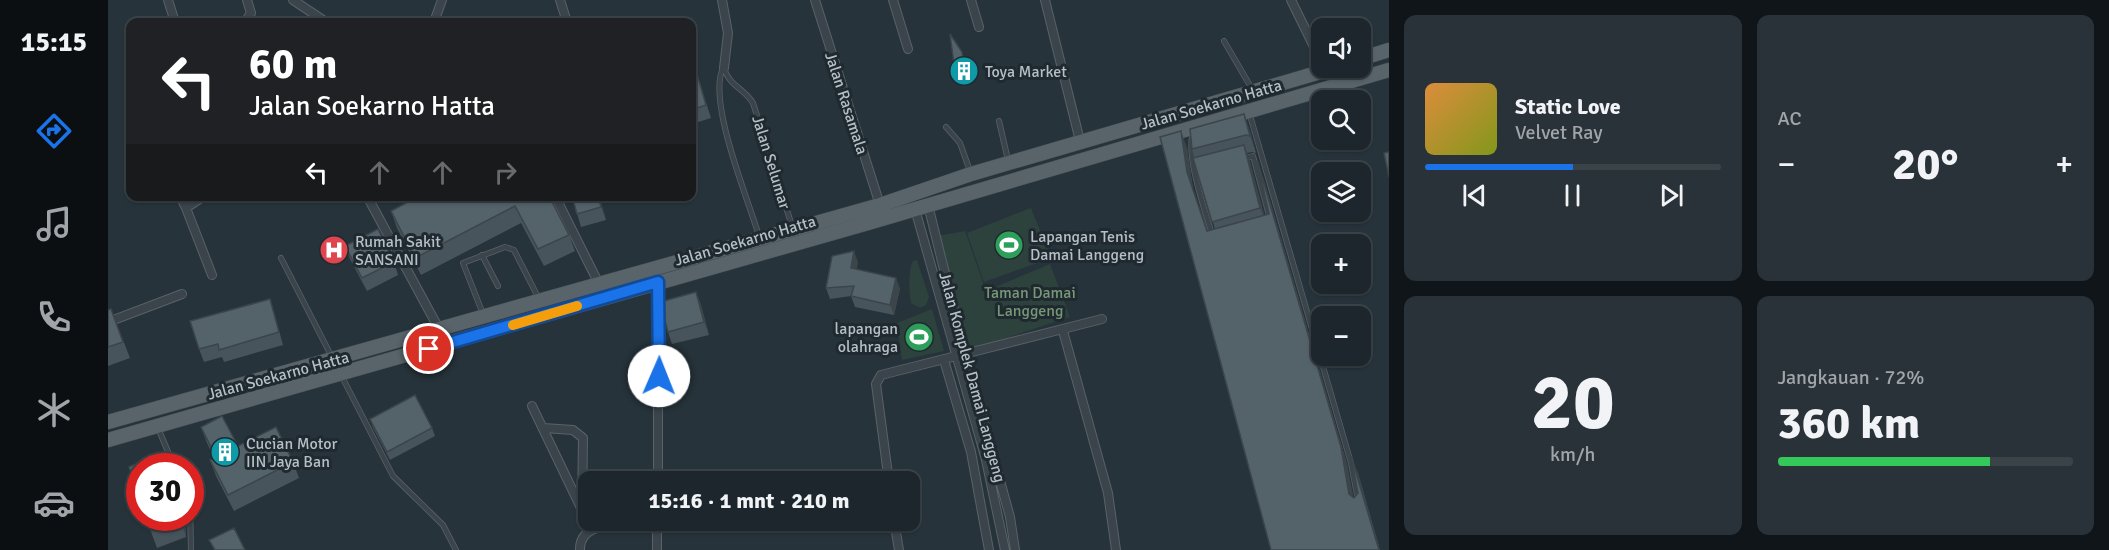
<!DOCTYPE html>
<html lang="id">
<head>
<meta charset="utf-8">
<style>
  :root { --surface:#1c262c; --page:#293238; --text:#f1f3f6; --muted:#a0a5a9; --line:#3a4348; --accent:#1a73e8 }
  body { margin:0; font-family:Signika,sans-serif; background:var(--page); color:var(--text); height:100vh; display:flex; flex-direction:column; font-size:22px; white-space:nowrap }
  * { box-sizing:border-box; margin:0 }
  p { font-size:20px; color:var(--muted) }
  .icon { flex:none; width:33px; height:33px; fill:none; stroke:currentColor; stroke-width:2; stroke-linecap:round; stroke-linejoin:round }
  .map { position:relative; flex:1; overflow:hidden }
  .details { display:flex; flex-direction:column; gap:15px; padding:15px; background:#0f1518; width:720px }
  .details>* { flex:none }
  .guide { position:absolute; left:18px; top:18px; width:570px; height:183px; border-radius:12px; box-shadow:0 2px 4px #0004,0 0 0 2px var(--line); background:#202124; color:#fff; overflow:hidden }
  .controls { position:absolute; left:1203px; top:18px; display:grid; gap:12px }
  .controls a { display:grid; place-items:center; width:60px; height:60px; border-radius:12px; background:var(--surface); box-shadow:0 2px 4px #0004,0 0 0 2px var(--line); font-size:30px }
  .speed { position:absolute; left:18px; top:453px; display:flex; gap:12px; font-size:30px; font-weight:700; text-align:center }
  .speed>* { display:grid; place-content:center; width:78px; height:78px; border-radius:50%; background:var(--surface); box-shadow:0 2px 4px #0004,0 0 0 2px var(--line); line-height:1 }
  .speed .limit { border:9px solid #d22; background:#fff; color:#111 }
  .pin { position:absolute; display:grid; place-items:center; width:51px; height:51px; color:#fff; margin:-26px; border:3px solid #fff; border-radius:50%; box-shadow:0 2px 6px #0007 }
  .me { position:absolute; width:66px; margin:-33px; rotate:1deg; stroke-linejoin:round; filter:drop-shadow(0 0 4px #0008) }
  .turn { display:flex; align-items:center; gap:21px; height:126px; padding:0 24px; font-size:27px }
  .turn .icon { width:78px; height:78px; stroke-width:2.5 }
  .turn b { display:block; font-size:42px; line-height:51px }
  .lanes { display:flex; align-items:center; height:57px; padding:0 24px; background:#0003; justify-content:center; gap:30px; direction:ltr }
  .lanes .off { opacity:.35 }
  .big { font-size:45px; font-weight:700; line-height:1.1 }
  .details .tile { flex:1; display:flex; flex-direction:column; justify-content:center; gap:9px; min-width:0; padding:0 21px; border-radius:12px; background:var(--page) }
  .details .dial { align-items:center; gap:0 }
  .dial b { font-size:78px; line-height:1 }
  .song { display:flex; align-items:center; gap:18px }
  .cover { width:72px; height:72px; border-radius:9px; background:linear-gradient(135deg,hsl(30 70% 55%),hsl(70 70% 35%)) }
  .played { height:6px; border-radius:3px; background:linear-gradient(90deg,var(--accent) 50%,var(--line) 50%) }
  .keys { display:flex; justify-content:space-around; direction:ltr }
  .heat { display:flex; justify-content:space-between; align-items:center; font-size:33px; direction:ltr }
  .charge { height:9px; border-radius:4px; background:linear-gradient(90deg,#34c759 72%,var(--line) 0) }
  .details .tiles { flex:1; display:grid; gap:15px; grid-template-columns:repeat(2,1fr) }
  .trip { position:absolute; left:470px; top:471px; width:342px; height:60px; border-radius:12px; background:var(--surface); box-shadow:0 2px 4px #0004,0 0 0 2px var(--line); font-weight:700; line-height:60px; text-align:center }
  main { display:flex; flex:1; min-height:0 }
  .tab-bar { display:flex; flex-direction:column; width:108px; justify-content:space-around; align-items:center; background:#0b0f12; color:var(--muted) }
  .tab-bar .icon { width:42px; height:42px }
  .tab-bar .on { color:var(--accent) }
  .tab-bar b { font-size:27px; color:var(--text) }
  .map>svg:first-child { display:block }
  .green { fill:#2e423d }
  .lines { fill:none; stroke-linecap:round; stroke-linejoin:round }
  .service-casing { stroke:#586268; stroke-width:6 }
  .minor-casing { stroke:#586268; stroke-width:10 }
  .primary-casing { stroke:#465056; stroke-width:15 }
  .service { stroke:#3a444a; stroke-width:4.5 }
  .minor { stroke:#3a444a; stroke-width:8 }
  .primary { stroke:#58646a; stroke-width:14 }
  .wall { fill:#48545b }
  .shaded-wall { fill:#3b454a }
  .building { fill:#54626a; stroke:#3b454a; stroke-width:1.5 }
  .route-casing { stroke:#114b97; stroke-width:15 }
  .route { stroke:#1a73e8; stroke-width:10 }
  .slow { stroke:#f59e0b; stroke-width:10 }
  .labels { text-anchor:middle; stroke-width:6; stroke-linejoin:round; paint-order:stroke }
  .poi-label { font-size:16px; fill:#b5bfc6; stroke:#1f292f; text-anchor:start }
  .street-label { font-size:16px; fill:#b5bfc6; stroke:#1f292f }
  .park-label { font-size:16px; fill:#779877; stroke:#1f292f }
</style>
</head>
<body>
<main>
<nav class="tab-bar">
<b>15:15</b>
<svg class="icon on" aria-label="directions" viewBox="0 0 24 24"><path d="M12 3l9 9-9 9-9-9zM9 14v-3h6M13 9l2 2-2 2"/></svg>
<svg class="icon" aria-label="music" viewBox="0 0 24 24"><path d="M9 18V5l10-2v13"/><circle cx="6" cy="18" r="3"/><circle cx="16" cy="16" r="3"/></svg>
<svg class="icon" aria-label="phone" viewBox="0 0 24 24"><path d="M5 4h4l2 5-3 2q2 4 5 5l2-3 5 2v4C11 20 4 13 5 4z"/></svg>
<svg class="icon" aria-label="climate" viewBox="0 0 24 24"><path d="M12 3v18M4 7l16 10M4 17L20 7"/></svg>
<svg class="icon" aria-label="car" viewBox="0 0 24 24"><path d="M5 17H2v-5l4-1 3-4h7l3 4 3 1v5h-3M9 17h6M6 11h13"/><circle cx="7" cy="17" r="2"/><circle cx="17" cy="17" r="2"/></svg>
</nav>
<div class="map">
<svg width="1281" height="550" viewBox="0 0 1281 550">
  <rect width="100%" height="100%" fill="#26333a"/>
  <!-- green -->
  <path class="green" d="M923,208L943,258L876,282L859,233Z
    M857,231L878,291L942,264L962,317L862,350L829,236Z
    M809,260L821,297L818,305L812,308L803,303C801,291 800,272 805,261Z
    M824,309L836,351L794,360L789,323Z"/>
  <g class="lines">
    <!-- service casing -->
    <g class="service-casing">
      <path id="service" d="M1116,41L1144,89
        M615,68C599,101 640,199 651,236
        M616,68C621,86 636,88 645,103L684,226
        M1141,112L1243,463L1250,500
        M891,121L900,160
        M838,127L852,143L862,171
        M1084,137C1080,162 1096,208 1104,234
        M1135,159L1145,156L1162,219
        M374,255L390,286
        M173,258L285,476L335,525L348,550
        M375,314L355,263L397,247L406,250L431,299
        M50,428L66,466
        M82,506L83,550"/>
    </g>
    <!-- minor casing -->
    <g class="minor-casing">
      <path id="minor" d="M60,0L67,22
        M185,0L218,22
        M452,0L459,22
        M614,0L620,33L616,68
        M707,0L772,205
        M785,0L800,49
        M863,0L871,27
        M937,0L972,141
        M1183,0L1214,63
        M137,22L143,13L139,0
        M326,22L334,0
        M72,196L78,208
        M96,196L78,208L104,275
        M259,196L331,329
        M447,196L491,284
        M820,205L857,354L902,517L907,550
        M807,209L878,460L897,550
        M0,322L74,294
        M955,331L1000,493L1008,550
        M836,360L863,452L881,550
        M424,406L474,510L480,530
        M436,428L465,430L475,438L474,508
        M550,482V282
        M781,482L768,384L773,375L994,319
        M786,520L791,550
        M472,550C471,516 526,527 549,528
        M549,550V520"/>
    </g>
    <!-- primary casing -->
    <g class="primary-casing">
      <path id="primary" d="M1252,59L1281,50
        M0,422L772,205L863,174L1226,68
        M0,440L760,223L1281,70"/>
    </g>
    <!-- service -->
    <use href="#service" class="service"/>
    <!-- minor -->
    <use href="#minor" class="minor"/>
    <!-- primary -->
    <use href="#primary" class="primary"/>
  </g>
  <!-- wall -->
  <path class="wall" d="M842,34L860,69L862,78L852,81L846,64Z
    M584,76L593,87L603,118L584,124Z
    M1142,131L1148,153L1144,152L1139,153L1156,215L1161,214L1155,177L1239,464L1245,497L1246,498L1250,493V473L1272,550H1163L1052,137L1079,148L1085,189L1100,231L1107,229L1084,149Z
    M441,196L461,235L467,251L436,266L413,223L313,275L289,228L283,211Z
    M464,196H491L498,220L473,227Z
    M237,246L286,262L290,275L259,291L242,259Z
    M750,262L748,269L792,288L786,315L747,307L743,296L722,299L718,288Z
    M588,292L593,305L601,335L564,344L560,332Z
    M3,309L22,358L0,366V310Z
    M166,312L175,345L116,362L114,357L96,362L91,349Z
    M262,419L324,428L327,436L282,460L265,428Z
    M93,427L130,446L185,462L191,478L126,511L108,476L102,460L106,458L99,443Z
    M38,518H75L78,526V537L49,548Z"/>
  <!-- shaded-wall -->
  <path class="shaded-wall" d="M854,52L860,69L862,78L855,61Z
    M1136,114L1142,131L1148,153L1142,136Z
    M1073,131L1079,148L1085,189L1079,172Z
    M1136,145L1142,161L1159,225L1152,208Z
    M1149,160L1155,177L1239,464L1248,511L1241,494Z
    M490,196H491L498,220L493,207Z
    M746,251L750,262L747,278L743,268Z
    M788,278L792,288L786,315L782,305Z
    M588,292L593,305L601,335L596,322Z
    M1243,456L1250,473L1272,550H1271Z
    M72,518H75L78,526V537Z"/>
  <!-- building -->
  <path class="building" d="M842,34L854,52L855,61L846,64Z
    M589,74L598,105L584,110V76Z
    M1136,114L1142,136L1138,135L1084,149L1082,129Z
    M1073,131L1079,172L1099,231L1161,214L1149,160L1233,447L1241,494L1246,498L1250,493L1243,456L1271,550H1163L1052,137Z
    M1136,145L1152,208L1104,222L1085,158Z
    M1281,152V177L1276,153Z
    M311,196H441L461,235L430,249L407,206L307,258L283,211Z
    M464,196H490L493,207L469,214Z
    M270,229L286,262L254,278L237,246Z
    M746,251L743,268L788,278L782,305L743,296L746,286L718,288L724,256Z
    M588,292L596,322L560,332L552,302Z
    M162,299L171,332L111,350L110,344L91,349L82,321Z
    M3,309L15,342L0,347V310Z
    M307,395L324,428L279,452L262,419Z
    M114,416L130,446L168,427L185,462L120,495L102,460L108,457L93,427Z
    M53,454L58,466H32V498L21,467Z
    M38,518H72V520L43,531Z
    M126,528L137,550H107L101,540Z"/>
  <g class="lines">
    <!-- route casing -->
    <g class="route-casing">
      <path id="route" d="M321,349L550,282L551,376"/>
    </g>
    <!-- route -->
    <use href="#route" class="route"/>
    <!-- slow -->
    <path class="slow" d="M405,325L469,306"/>
  </g>
  <!-- icons -->
  <defs>
    <g id="building-disc" transform="scale(1.5)"><circle r="9.5" fill="#0f9aa8" stroke="#1f292f"/><path d="M-4-6H4V6H1V3H-1V6H-4ZM-2.5-4.3h1.7v1.8h-1.7ZM.8-4.3h1.7v1.8H.8ZM-2.5-1h1.7V.8h-1.7ZM.8-1h1.7V.8H.8Z" fill="#fff"/></g>
    <g id="stadium-disc" transform="scale(1.5)"><circle r="9.5" fill="#2e9e5b" stroke="#1f292f"/><path d="M0-5a6.5 5 0 1 0 0 10a6.5 5 0 1 0 0-10ZM-3.5-1.8h7v3.6h-7Z" fill="#fff"/></g>
    <g id="hospital-disc" transform="scale(1.5)"><circle r="9.5" fill="#e0444e" stroke="#1f292f"/><path d="M-5-5h3v3.5h4V-5h3V5h-3V1.5h-4V5h-3Z" fill="#fff"/></g>
  </defs>
  <g fill-rule="evenodd">
    <use href="#building-disc" x="856" y="71"/>
    <use href="#stadium-disc" x="901" y="245"/>
    <use href="#hospital-disc" x="226" y="250"/>
    <use href="#stadium-disc" x="811" y="337"/>
    <use href="#building-disc" x="117" y="452"/>
  </g>
  <g class="labels">
    <!-- poi labels -->
    <g class="poi-label">
      <text x="877" y="77">Toya Market</text>
      <text x="922" y="242">Lapangan Tenis<tspan x="922" dy="18">Damai Langgeng</tspan></text>
      <text x="247" y="247">Rumah Sakit<tspan x="247" dy="18">SANSANI</tspan></text>
      <text x="790" y="334" text-anchor="end">lapangan<tspan x="790" dy="18">olahraga</tspan></text>
      <text x="138" y="449">Cucian Motor<tspan x="138" dy="18">IIN Jaya Ban</tspan></text>
    </g>
    <!-- street labels -->
    <g class="street-label">
      <text transform="translate(739 103) rotate(72)" y="6">Jalan Rasamala</text>
      <text transform="translate(1103 104) rotate(-16)" y="6">Jalan Soekarno Hatta</text>
      <text transform="translate(664 162) rotate(73)" y="6">Jalan Selumar</text>
      <text transform="translate(637 240) rotate(-16)" y="6">Jalan Soekarno Hatta</text>
      <text transform="translate(170 375) rotate(-15)" y="6">Jalan Soekarno Hatta</text>
      <text transform="translate(865 377) rotate(75)" y="6">Jalan Komplek Damai Langgeng</text>
    </g>
    <!-- park labels -->
    <g class="park-label">
      <text x="922" y="298">Taman Damai<tspan x="922" dy="18">Langgeng</tspan></text>
    </g>
  </g>
</svg>
<div class="controls">
<a><svg class="icon" aria-label="sound" viewBox="0 0 24 24"><path d="M4 9h4l5-4v14l-5-4H4zM17 9q2 3 0 6"/></svg></a>
<a><svg class="icon" aria-label="search" viewBox="0 0 24 24"><circle cx="10" cy="10" r="6"/><path d="M15 15l6 6"/></svg></a>
<a><svg class="icon" aria-label="layers" viewBox="0 0 24 24"><path d="M12 4l9 5-9 5-9-5zM3 14l9 5 9-5"/></svg></a>
<a>+</a>
<a>−</a>
</div>
<div class="speed"><div class="limit">30</div></div>
<div class="pin" style="left:321px;top:349px;background:#d93025"><svg class="icon" aria-label="arrive" viewBox="0 0 24 24"><path d="M6 21V4h12l-3 4 3 4H6"/></svg></div>
<svg class="me" style="left:551px;top:376px" viewBox="-20 -20 40 40"><circle r="19" fill="#fff"/><path d="M0-13L10 11 0 6-10 11z" fill="#1a73e8"/></svg>
<div class="trip">15:16 · 1 mnt · 210 m</div>
<div class="guide">
<div class="turn"><svg class="icon" aria-label="left" viewBox="0 0 24 24"><path d="M17 20v-9H6M10 6l-5 5 5 5"/></svg><div><b>60 m</b>Jalan Soekarno Hatta</div></div>
<div class="lanes"><svg class="icon" aria-label="left" viewBox="0 0 24 24"><path d="M17 20v-9H6M10 6l-5 5 5 5"/></svg><svg class="icon off" aria-label="ahead" viewBox="0 0 24 24"><path d="M12 20V5M6 11l6-6 6 6"/></svg><svg class="icon off" aria-label="ahead" viewBox="0 0 24 24"><path d="M12 20V5M6 11l6-6 6 6"/></svg><svg class="icon off" aria-label="right" viewBox="0 0 24 24"><path d="M7 20v-9h11M14 6l5 5-5 5"/></svg></div>
</div>
</div>
<section class="details">
<div class="tiles">
<div class="tile">
<div class="song"><i class="cover"></i><div><b>Static Love</b><p>Velvet Ray</p></div></div>
<div class="played"></div>
<div class="keys"><svg class="icon" aria-label="previous" viewBox="0 0 24 24"><path d="M18 5L8 12l10 7zM5 5v14"/></svg><svg class="icon" aria-label="pause" viewBox="0 0 24 24"><path d="M8 5v14M16 5v14"/></svg><svg class="icon" aria-label="next" viewBox="0 0 24 24"><path d="M6 5l10 7-10 7zM19 5v14"/></svg></div>
</div>
<div class="tile"><p>AC</p>
<div class="heat"><a>−</a><b class="big">20°</b><a>+</a></div>
</div>
<div class="tile dial"><b>20</b><p>km/h</p></div>
<div class="tile"><p>Jangkauan · 72%</p><b class="big">360 km</b><div class="charge"></div></div>
</div>
</section>
</main>
</body>
</html>
